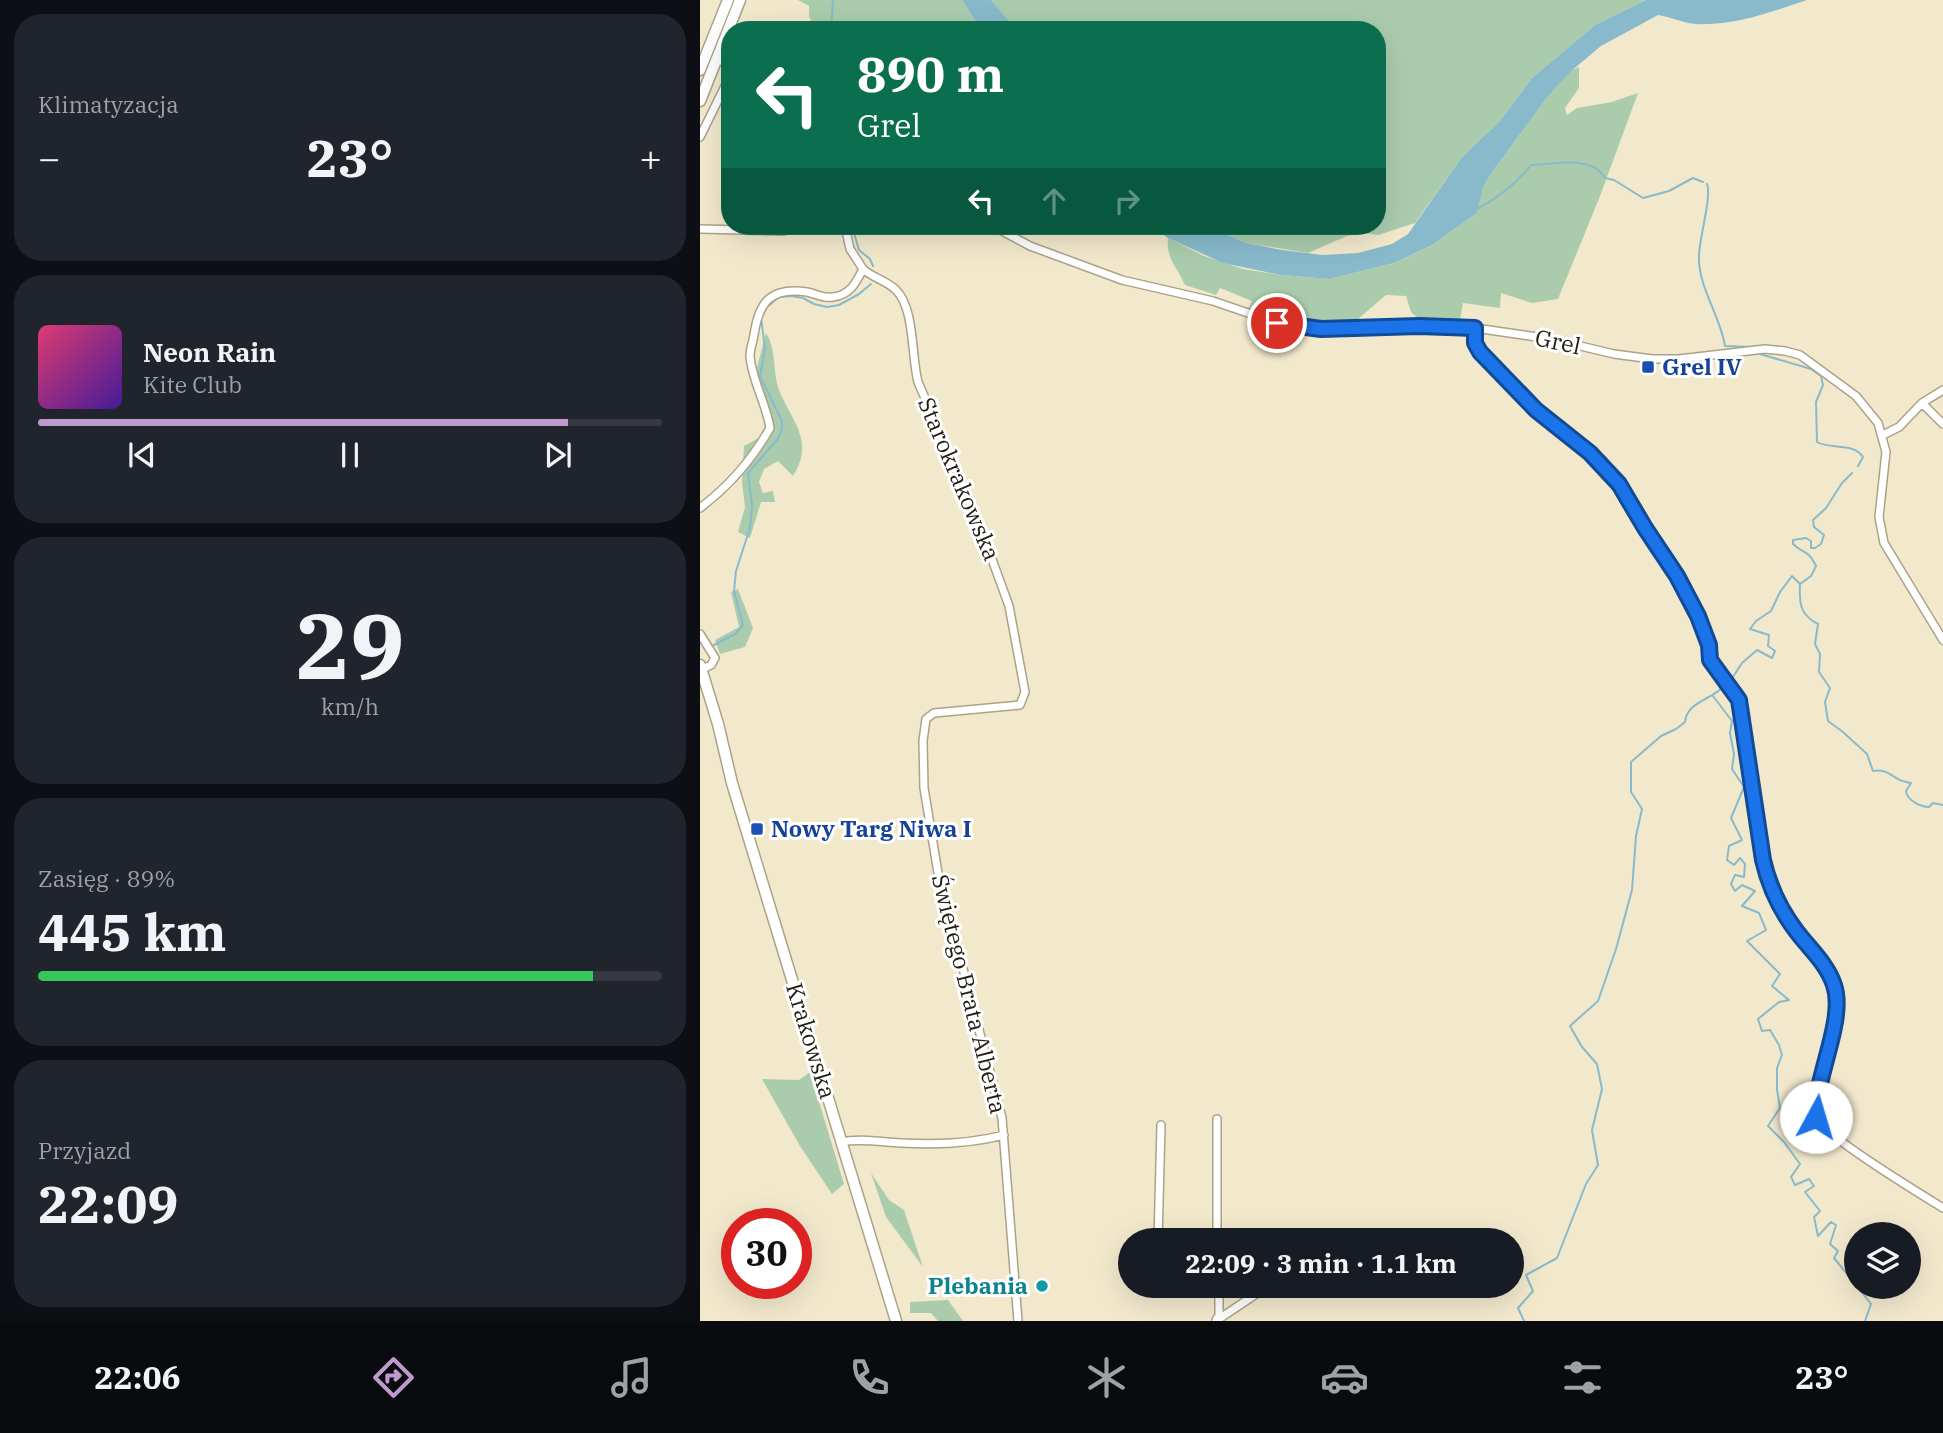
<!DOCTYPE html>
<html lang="pl">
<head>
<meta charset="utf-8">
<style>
  :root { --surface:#171b24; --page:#20242c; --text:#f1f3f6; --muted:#9ea1a6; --line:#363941; --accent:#bf9ace }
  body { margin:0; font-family:"IBM Plex Serif",serif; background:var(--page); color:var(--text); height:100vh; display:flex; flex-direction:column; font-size:26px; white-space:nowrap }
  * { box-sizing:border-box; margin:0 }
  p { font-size:23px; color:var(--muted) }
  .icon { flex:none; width:38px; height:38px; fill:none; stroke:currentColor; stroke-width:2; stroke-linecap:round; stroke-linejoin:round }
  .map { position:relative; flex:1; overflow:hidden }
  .sheet { display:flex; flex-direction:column; gap:14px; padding:14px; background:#0d0f14; width:700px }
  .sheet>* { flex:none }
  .top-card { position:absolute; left:21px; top:21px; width:665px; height:214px; border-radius:28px; box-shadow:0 7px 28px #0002; background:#0b6e4f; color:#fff; overflow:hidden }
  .controls { position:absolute; left:1144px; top:1222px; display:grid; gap:14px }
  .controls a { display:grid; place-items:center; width:77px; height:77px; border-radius:50%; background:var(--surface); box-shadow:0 7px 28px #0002; font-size:35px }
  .speed { position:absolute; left:21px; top:1208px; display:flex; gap:14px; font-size:35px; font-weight:700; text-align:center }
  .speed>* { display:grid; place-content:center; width:91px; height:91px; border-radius:50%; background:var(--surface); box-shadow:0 7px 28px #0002; line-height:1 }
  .speed .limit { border:10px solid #d22; background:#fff; color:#111 }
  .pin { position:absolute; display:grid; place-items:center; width:60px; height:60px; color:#fff; margin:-30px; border:4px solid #fff; border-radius:50%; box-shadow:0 2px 7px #0007 }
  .me { position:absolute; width:77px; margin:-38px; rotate:6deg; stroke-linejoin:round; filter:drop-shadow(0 0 5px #0008) }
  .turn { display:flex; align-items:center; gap:24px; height:147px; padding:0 21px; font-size:32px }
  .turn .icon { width:91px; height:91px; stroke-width:2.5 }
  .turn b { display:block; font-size:49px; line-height:60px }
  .lanes { display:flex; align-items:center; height:66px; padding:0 21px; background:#0003; justify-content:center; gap:35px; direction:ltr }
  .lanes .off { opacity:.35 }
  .big { font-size:52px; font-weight:700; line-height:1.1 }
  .sheet .card { flex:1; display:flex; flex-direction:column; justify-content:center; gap:10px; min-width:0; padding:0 24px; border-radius:28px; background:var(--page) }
  .sheet .dial { align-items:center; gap:0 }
  .dial b { font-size:91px; line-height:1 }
  .song { display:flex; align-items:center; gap:21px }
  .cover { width:84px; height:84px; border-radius:10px; background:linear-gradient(135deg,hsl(340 70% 55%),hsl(260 70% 35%)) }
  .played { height:7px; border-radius:4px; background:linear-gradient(90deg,var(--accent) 85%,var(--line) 85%) }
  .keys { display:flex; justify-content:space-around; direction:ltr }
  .heat { display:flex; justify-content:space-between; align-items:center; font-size:38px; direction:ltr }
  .charge { height:10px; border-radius:5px; background:linear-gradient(90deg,#34c759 89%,var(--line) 0) }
  .trip { position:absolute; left:418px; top:1228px; width:406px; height:70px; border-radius:35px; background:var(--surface); box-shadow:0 7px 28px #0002; font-weight:700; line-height:70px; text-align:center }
  .menu { display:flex; height:112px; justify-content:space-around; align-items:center; background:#090b0e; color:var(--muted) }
  .menu .icon { width:49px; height:49px }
  .menu .selected { color:var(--accent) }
  .menu b { font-size:32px; color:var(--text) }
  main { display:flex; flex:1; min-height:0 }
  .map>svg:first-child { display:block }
  .green { fill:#aaccad }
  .water { fill:#88bacc }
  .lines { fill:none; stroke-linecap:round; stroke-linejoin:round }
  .stream { stroke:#88bacc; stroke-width:2 }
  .minor-casing { stroke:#aba288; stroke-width:10 }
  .secondary-casing { stroke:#aba288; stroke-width:13 }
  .minor { stroke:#fff; stroke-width:7 }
  .secondary { stroke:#fff; stroke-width:10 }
  .route-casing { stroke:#114b97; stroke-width:18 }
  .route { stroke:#1a73e8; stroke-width:12 }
  .transit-dot { fill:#1a4fb4; stroke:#fff; stroke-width:2.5 }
  .culture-dot { fill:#0f9aa8; stroke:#fff; stroke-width:2.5 }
  .labels { text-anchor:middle; stroke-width:6; stroke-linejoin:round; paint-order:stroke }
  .street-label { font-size:23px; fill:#211e14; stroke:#fff }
  .transit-label { font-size:23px; font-weight:bold; fill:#164399; stroke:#fff; text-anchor:start }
  .culture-label { font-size:23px; font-weight:bold; fill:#0d838f; stroke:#fff; text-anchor:end }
</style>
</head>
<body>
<main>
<section class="sheet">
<div class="card"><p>Klimatyzacja</p>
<div class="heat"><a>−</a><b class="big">23°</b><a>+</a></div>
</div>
<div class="card">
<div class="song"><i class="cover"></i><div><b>Neon Rain</b><p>Kite Club</p></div></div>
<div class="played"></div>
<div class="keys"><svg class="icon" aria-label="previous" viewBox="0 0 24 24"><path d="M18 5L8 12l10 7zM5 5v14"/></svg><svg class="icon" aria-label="pause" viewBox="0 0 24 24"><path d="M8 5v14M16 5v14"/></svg><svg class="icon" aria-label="next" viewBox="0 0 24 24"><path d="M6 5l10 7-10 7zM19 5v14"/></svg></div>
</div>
<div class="card dial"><b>29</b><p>km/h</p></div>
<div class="card"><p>Zasięg · 89%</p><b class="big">445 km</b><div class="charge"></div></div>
<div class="card"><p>Przyjazd</p><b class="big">22:09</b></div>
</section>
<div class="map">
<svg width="1243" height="1321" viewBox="0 0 1243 1321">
  <rect width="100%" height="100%" fill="#f2e9cd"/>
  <!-- green -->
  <path class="green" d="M98,0H262L281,30H108L112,23L109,16V6Z
    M291,0H946L895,25L832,78L800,121L762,157L715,223L678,235L664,233L647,236L608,253L546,243L506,226H677V30H315Z
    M879,67V88L865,108L867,115L877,108L912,102L938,93L900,196L858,299L832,303L801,293L800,308L763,303L760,321H721L711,312L706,296L686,295L658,319V324L629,320L619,324L596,322L549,308L552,301L520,288L516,295L485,285C477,267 466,259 468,238L504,256L543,269L581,275L629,279L694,263L732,245L777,213L784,185L795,168L849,95L870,71Z
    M66,333C76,348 73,370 78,387C84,406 100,424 102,444C103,457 99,466 93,476L78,461L64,469L59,482L63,493L73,491L75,502H61L50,538L38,532L45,507L42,483L44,446L75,429L56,371Z
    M38,589L53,628L45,647L20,654L15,640L39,627L31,592Z
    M110,1072L144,1184L132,1194L100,1146L62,1079L99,1080Z
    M171,1173L189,1200L204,1210L223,1267L186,1217Z
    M248,1300L263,1321H238L231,1313H210V1302Z"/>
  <!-- water -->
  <path class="water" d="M262,0H291L316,30H281Z
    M946,0H1107C1071,12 1034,26 996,24C983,23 971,17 958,15L901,46L870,72L849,95L795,168L784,185L777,213L732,245L694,263L629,279L581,275L523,263L468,238L451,226H506L546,243L582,250L622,255L658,253L692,244L708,234L762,157L800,121L832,78L895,25Z"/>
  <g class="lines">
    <!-- stream -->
    <path class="stream" d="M131,30L133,0
      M1007,184C1012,196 999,239 999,256C998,287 1020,315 1025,346L1052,347
      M779,208C799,197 817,183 831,165C853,165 892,154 905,178L914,180L943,198L969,191L993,178L1003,182
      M152,226L159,250L170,259L173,266
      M1060,354L1111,369L1121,376L1123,385L1116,402L1117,442C1131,450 1153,442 1163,457L1158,466
      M1152,473L1142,483L1126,508L1113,520L1114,527L1124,535L1121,544L1115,548H1111V541L1106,538L1093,540V544C1103,554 1108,549 1116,566L1111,576L1100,584C1099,603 1100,615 1118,624L1115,644L1120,654L1119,672L1130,688L1125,702L1128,721L1143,732L1167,754L1173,771C1188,769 1189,775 1200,780C1203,782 1208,782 1211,783L1206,791C1207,800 1220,807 1229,807L1233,803L1243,805
      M14,645L35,634L43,625L34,591L36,571L50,528L52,505L48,473L77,440L82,430V421L60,376L65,349L61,317L67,307L79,297L91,296L103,298L114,304L127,307L139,305L159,294L171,284
      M1031,680L1042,663L1057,650L1072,658L1075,651L1068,646L1069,635L1050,629L1056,621L1071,611L1080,592L1092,576L1099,583
      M1013,696L1032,721L1030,733L1034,754L1032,769L1044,787L1031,818L1042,840L1029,846L1027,860L1034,865L1040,858L1045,864L1044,877L1035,875L1031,884L1035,891L1042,885L1055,891L1042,906L1059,913L1066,930L1047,941L1080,974L1072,986L1089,1000L1079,1002L1058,1019L1062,1031L1070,1030L1079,1045L1082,1055L1077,1068V1090L1080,1108L1068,1126L1084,1142L1100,1164L1091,1177L1095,1185L1109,1179L1114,1186L1105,1192L1120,1211L1114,1217L1118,1236L1131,1222L1136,1225L1130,1244L1138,1251L1134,1258L1157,1286
      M1157,1286L1171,1304L1165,1321
      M824,1321L818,1308L833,1291L826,1275L857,1258L886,1184L898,1165L892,1130L902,1089L897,1064L882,1047L870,1026L898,1001L916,949L932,890L936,836L942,809L931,792V762L961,736L976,729L985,722C987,702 1009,701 1023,687"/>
    <!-- minor casing -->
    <g class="minor-casing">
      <path id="minor" d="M23,62L30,64
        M0,137L30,76
        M293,226L330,246L422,280L513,301L577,323L601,328L719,326L775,328L851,339L914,354L952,359H979L1065,349L1085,351L1100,355L1156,396L1178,423L1186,452L1179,517L1184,543L1243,640
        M0,229L84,231
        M163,269C173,278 187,281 196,290C215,309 211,355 218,382L277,518L309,606L325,692L320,705L234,713L226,719L223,741L224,788L238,873L302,1118L318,1321
        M775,328V343L780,352L836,410L890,453L919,484L956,546L977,576L998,616L1009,645L1010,660L1039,700L1063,860C1069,886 1080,909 1096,931C1109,949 1131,966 1135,988C1140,1019 1128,1054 1120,1083C1117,1094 1113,1108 1117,1119C1125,1136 1222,1195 1243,1208
        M1222,403L1243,424
        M1183,435L1199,427L1222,403L1243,390
        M0,508C28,487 53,458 70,428C66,403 52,381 50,356C50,349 53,342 54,335C59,301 71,287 107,292C117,294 123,299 133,297C150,295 156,283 163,269L150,249L145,226
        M0,634L15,658L11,665L0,670
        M517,1119V1241
        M141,1142C161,1138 181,1142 201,1143C236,1145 270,1144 304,1135
        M458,1241L461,1125
        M516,1320L519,1315V1286
        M516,1321L568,1286"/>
    </g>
    <!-- secondary casing -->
    <g class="secondary-casing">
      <path id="secondary" d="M0,70L28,0
        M0,101L40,0
        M0,665L18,724L32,783L196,1321"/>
    </g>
    <!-- minor -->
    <use href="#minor" class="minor"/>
    <!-- secondary -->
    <use href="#secondary" class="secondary"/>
  </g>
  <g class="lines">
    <!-- route casing -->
    <g class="route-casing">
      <path id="route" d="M577,323L621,329L719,326L775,328V343L780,352L836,410L890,453L919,484L945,528L977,576L998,616L1009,645L1010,660L1039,700L1063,860C1069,886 1080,910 1097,932C1110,949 1127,964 1134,985C1146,1020 1114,1078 1116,1117"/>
    </g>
    <!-- route -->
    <use href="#route" class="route"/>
  </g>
  <!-- markers -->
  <g class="transit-dot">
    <rect x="941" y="360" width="14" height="14" rx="3.5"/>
    <rect x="50" y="822" width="14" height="14" rx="3.5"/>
  </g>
  <circle class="culture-dot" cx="342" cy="1286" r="7"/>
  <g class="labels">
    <!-- street labels -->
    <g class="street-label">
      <text transform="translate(858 342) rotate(12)" y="8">Grel</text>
      <text transform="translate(259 479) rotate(67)" y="8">Starokrakowska</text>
      <text transform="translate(269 994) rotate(76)" y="8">Świętego Brata Alberta</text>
      <text transform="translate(111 1041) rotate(73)" y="8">Krakowska</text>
    </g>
    <!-- transit labels -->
    <g class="transit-label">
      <text x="962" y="375">Grel IV</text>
      <text x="71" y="837">Nowy Targ Niwa I</text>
    </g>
    <!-- culture labels -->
    <g class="culture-label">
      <text x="328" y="1294">Plebania</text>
    </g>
  </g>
</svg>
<div class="controls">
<a><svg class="icon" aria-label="layers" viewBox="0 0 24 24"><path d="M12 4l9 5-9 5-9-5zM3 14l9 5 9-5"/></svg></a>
</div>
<div class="speed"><div class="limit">30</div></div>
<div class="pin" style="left:577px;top:323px;background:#d93025"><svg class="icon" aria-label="arrive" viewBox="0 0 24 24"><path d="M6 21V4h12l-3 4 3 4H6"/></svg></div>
<svg class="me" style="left:1116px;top:1117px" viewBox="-20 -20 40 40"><circle r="19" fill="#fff"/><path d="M0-13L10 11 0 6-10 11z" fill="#1a73e8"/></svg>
<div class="trip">22:09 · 3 min · 1.1 km</div>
<div class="top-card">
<div class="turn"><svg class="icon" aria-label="left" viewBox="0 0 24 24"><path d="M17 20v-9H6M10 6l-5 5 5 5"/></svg><div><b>890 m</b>Grel</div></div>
<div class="lanes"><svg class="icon" aria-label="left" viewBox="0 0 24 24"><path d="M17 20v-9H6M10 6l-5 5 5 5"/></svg><svg class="icon off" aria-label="ahead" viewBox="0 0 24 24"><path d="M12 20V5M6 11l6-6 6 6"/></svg><svg class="icon off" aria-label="right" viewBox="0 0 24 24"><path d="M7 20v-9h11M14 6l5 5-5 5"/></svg></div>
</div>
</div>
</main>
<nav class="menu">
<b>22:06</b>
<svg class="icon selected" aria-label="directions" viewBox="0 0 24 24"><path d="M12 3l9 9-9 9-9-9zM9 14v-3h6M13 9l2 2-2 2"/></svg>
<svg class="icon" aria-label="music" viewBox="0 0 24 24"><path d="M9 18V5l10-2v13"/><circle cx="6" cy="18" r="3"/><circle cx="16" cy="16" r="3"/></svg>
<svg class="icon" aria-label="phone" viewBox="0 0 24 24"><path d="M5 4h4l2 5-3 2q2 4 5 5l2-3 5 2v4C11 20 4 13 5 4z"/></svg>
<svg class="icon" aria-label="climate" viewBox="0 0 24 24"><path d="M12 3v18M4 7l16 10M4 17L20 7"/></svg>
<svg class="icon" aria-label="car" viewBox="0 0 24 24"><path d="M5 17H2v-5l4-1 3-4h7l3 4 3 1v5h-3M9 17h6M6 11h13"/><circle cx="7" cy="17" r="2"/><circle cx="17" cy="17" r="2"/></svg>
<svg class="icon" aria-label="filters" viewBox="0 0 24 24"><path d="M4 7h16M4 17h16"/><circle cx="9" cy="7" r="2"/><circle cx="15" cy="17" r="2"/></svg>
<b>23°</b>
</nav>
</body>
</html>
